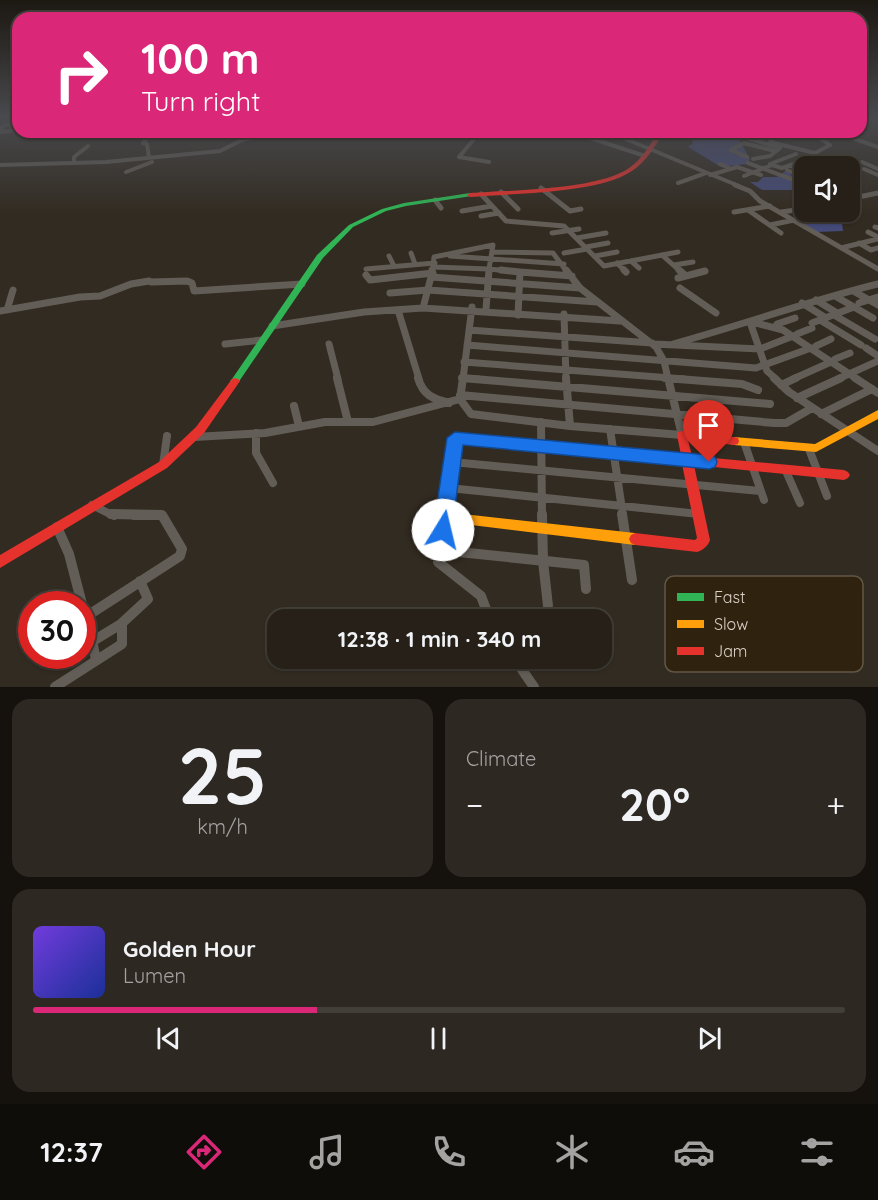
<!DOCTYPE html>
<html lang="en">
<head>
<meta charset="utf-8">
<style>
  :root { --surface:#262019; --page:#2e2822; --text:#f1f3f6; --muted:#a4a3a2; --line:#423e38; --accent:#db2777 }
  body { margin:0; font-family:Quicksand,sans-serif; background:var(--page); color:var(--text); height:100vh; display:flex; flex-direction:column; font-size:22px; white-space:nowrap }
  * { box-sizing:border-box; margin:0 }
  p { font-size:20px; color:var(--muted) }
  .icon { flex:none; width:33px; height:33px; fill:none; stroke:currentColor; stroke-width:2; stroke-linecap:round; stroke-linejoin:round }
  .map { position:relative; height:687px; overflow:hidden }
  .sheet { display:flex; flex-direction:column; gap:12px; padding:12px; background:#15120e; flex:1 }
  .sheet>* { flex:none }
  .banner { position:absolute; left:12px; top:12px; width:855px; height:126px; border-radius:18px; box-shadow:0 2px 4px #0004,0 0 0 2px var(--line); background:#db2777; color:#fff; overflow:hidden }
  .fabs { position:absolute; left:794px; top:156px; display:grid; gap:12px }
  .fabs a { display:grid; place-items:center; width:66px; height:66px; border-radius:12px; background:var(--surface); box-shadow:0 2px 4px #0004,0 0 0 2px var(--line); font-size:30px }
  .speed { position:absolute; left:18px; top:591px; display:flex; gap:12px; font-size:30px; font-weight:700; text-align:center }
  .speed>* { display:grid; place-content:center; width:78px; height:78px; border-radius:50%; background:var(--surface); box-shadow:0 2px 4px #0004,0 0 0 2px var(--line); line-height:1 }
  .speed .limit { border:9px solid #d22; background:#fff; color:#111 }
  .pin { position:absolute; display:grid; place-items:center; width:51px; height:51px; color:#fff; margin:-62px -26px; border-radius:50% 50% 50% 0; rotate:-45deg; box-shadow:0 0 6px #0007 }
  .pin .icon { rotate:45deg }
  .me { position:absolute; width:66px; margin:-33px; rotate:9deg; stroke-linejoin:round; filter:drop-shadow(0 0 4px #0008) }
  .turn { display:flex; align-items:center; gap:21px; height:126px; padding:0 30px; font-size:27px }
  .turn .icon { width:78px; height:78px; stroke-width:2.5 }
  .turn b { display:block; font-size:42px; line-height:51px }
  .big { font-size:45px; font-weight:700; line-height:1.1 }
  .sheet .card { flex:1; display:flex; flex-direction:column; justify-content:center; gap:9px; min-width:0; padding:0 21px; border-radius:18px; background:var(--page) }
  .sheet .dial { align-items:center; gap:0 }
  .dial b { font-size:78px; line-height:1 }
  .song { display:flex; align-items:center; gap:18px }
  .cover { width:72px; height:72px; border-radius:9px; background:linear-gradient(135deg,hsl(260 70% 55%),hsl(230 70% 35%)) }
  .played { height:6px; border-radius:3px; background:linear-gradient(90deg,var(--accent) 35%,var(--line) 35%) }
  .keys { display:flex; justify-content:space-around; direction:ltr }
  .heat { display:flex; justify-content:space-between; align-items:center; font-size:33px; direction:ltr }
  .sheet .tiles { flex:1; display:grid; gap:12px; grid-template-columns:1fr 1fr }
  .card:last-child { grid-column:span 2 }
  .trip { position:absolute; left:267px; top:609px; width:345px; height:60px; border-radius:18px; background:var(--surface); box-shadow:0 2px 4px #0004,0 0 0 2px var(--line); font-weight:700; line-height:60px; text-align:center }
  .tabs { display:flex; height:96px; justify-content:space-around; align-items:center; background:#0f0d0a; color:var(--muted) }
  .tabs .icon { width:42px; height:42px }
  .tabs .active { color:var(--accent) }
  .tabs b { font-size:27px; color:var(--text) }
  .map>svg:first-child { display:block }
  .forest { fill:#454b79 }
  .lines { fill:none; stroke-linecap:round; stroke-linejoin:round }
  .street-far4 { stroke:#625d56; stroke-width:4 }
  .street-far3 { stroke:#625d56; stroke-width:5 }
  .street-far2 { stroke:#625d56; stroke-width:7 }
  .street-far1 { stroke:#625d56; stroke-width:8 }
  .street { stroke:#625d56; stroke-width:10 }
  .fast { fill:#30b455; fill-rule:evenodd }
  .slow { fill:#ff9f0a; fill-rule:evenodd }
  .jam { fill:#e5322d; fill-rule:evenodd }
  .route { fill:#1a73e8; stroke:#114b97; stroke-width:1.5 }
  .key { fill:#2f220f; stroke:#635746; stroke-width:1.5 }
  .key-label { font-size:16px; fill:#dcd3c8 }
</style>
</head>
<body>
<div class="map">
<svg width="878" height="687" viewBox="0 0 878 687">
  <rect width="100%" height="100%" fill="#322b21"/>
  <!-- forest -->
  <path class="forest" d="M716,132L738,138L750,159L747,164L721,167L688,147L692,144L695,135Z
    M787,170L798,183L804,185V190H762L750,182H758L763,177H777Z
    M811,219L832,222L837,221L842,223L843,231L817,232L802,223Z"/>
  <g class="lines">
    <!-- street-far4 -->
    <path class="street-far4" d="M0,129L5,125L18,124
      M0,132L18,130
      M480,132L459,157L489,162
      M572,132L645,156
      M727,132L780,148L770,156L753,159
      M779,132L770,142L815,153L830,145L820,138L801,132
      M835,132L878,147
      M616,135L739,186
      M747,157L731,150L744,143L775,151
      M149,158L147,144L143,143L152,132
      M862,162L878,169
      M74,163V157L88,146
      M748,163L794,180L802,177L787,170
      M720,164L731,169
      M770,164L796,154
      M0,165L106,162L220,151L242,140L277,132
      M791,166L804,170
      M813,166H818
      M864,169L878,175
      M126,172L152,162
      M710,175L737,167L761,175
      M744,176L772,165L782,168L810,158
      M678,183L706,173"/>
    <!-- street-far3 -->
    <path class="street-far3" d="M735,185L750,191L760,201L878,269
      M541,188L570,211L581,209
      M501,192L518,209
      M481,194L506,221L564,226L604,266L678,252
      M849,199L878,193
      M435,200L441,208
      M748,210L781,233
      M462,211L492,206
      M734,212L770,206
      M781,212L804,209
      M481,216L499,213
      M770,225L794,220
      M875,227L878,228
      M868,232L878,237
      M552,233L579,229
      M577,238L606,233
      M859,243L871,250L878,248
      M493,245L489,269L433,267L434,257Z
      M586,247L608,243
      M841,248L878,239
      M492,252L553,253L567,272
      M411,253L415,264
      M564,253L587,249
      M662,255L681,272
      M389,256L394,266
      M450,256L564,264
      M595,256L617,252
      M631,261L639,268
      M617,263L626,272
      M674,265L693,262
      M366,269L435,263
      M432,272L433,267
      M489,272V269L516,272
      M703,272L705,271"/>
    <!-- street-far2 -->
    <path class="street-far2" d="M501,270L520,272L518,315
      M566,270L580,288L656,347L664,361L668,379
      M624,270L626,272
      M679,270L686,276
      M520,272L572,276
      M366,275L370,280L433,273
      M431,277L432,270
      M678,278L705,271
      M151,282L187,281L192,283L194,291L302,284
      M680,288L716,313
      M855,292L878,305
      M390,293L428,290L597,302
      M835,296L873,318
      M816,300L837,313
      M802,303L826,318
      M859,303L878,297
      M423,308L431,277L580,288
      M486,309L489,270
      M7,310L13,290
      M398,310L419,379
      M0,311L80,297L100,296L131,284L149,281
      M564,314L566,379
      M834,315L875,339
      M820,320L861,345
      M750,322L767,371L776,379
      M752,322L783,330L857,379
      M812,323L854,307
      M777,324L795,318
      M272,326L364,312L423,308L620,321
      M469,330L652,343
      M797,334L812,328
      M225,344L262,340
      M329,344L338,379
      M654,344L760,349L793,336
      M673,344C742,325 809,301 878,284
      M467,345L756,368L811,348
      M816,346L831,339
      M866,348L878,356
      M835,359L850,353
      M464,362L684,379
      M462,378L478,379
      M463,379L472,307
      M793,379L831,362
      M838,379L878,361"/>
    <!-- street-far1 -->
    <path class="street-far1" d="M337,378L348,422
      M418,378C423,395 433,399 449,403
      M462,378L770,404
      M463,378L460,399L471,414L570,426L682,435L668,378
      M566,378L570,426
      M665,378L742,384L758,390
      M774,378L789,392L878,451
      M855,378L878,393
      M781,385L796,378
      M460,395L774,423H786L812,408
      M797,398L841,378
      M294,406L299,426
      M821,414L872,389
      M541,422L542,516
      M610,429L623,516
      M256,433V453L273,483
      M195,437L265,433L325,422H373L460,399
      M744,442L764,500
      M809,449L827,496
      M452,462L760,491
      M163,465L167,436
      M785,469L800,503
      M449,488L699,514
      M92,505L114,516
      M134,516H162
      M445,516L446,511"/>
    <!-- street -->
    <path class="street" d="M446,514L438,562L481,596L490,620
      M542,514L543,561L548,606
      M622,514L632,580
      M57,527L69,554L82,604
      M439,550L584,565L586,589
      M93,641L121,624
      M514,658L534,687
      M96,660L87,616L180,556L182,549L162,515L111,514
      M55,687L122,644V623L148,599L140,581"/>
    <!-- fast -->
    <path class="fast" d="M470,193L472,194V196L406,206L386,211L353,227L323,258L238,383H232L230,381L232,379L317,255L349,225L382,209L404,203Z"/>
    <!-- slow -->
    <path class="slow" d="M878,410V419L816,452L734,445L730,444L729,441L730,438L734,437L815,444Z
      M461,433L528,440L532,441L533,444L532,447L528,448L462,441L459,442L452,510L454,513L635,533L639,535L641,539L639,543L635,545L447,522L440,511L449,440L450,437Z"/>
    <!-- jam -->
    <path class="jam" d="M658,132H664C655,146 646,162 632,171C597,194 513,193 470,197L467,195L470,193C510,190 598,190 629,168C642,159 650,145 658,132Z
      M235,378L238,379L240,381L204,433L167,468L0,568V555L159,462L196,427L232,379Z
      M682,431L734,437L738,438L739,441L738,444L734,445L688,440L692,456L844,470L848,472L850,475L848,478L844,480L694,465L710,540C708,546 703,550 697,552L635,545L631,543L629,539L631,535L635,533L695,540L697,538L682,464L528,448L524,447L523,444L524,441L528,440L681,455L677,435L678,432Z"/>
  </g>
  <!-- sky -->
  <linearGradient id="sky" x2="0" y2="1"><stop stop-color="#1c1812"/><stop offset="0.55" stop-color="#494a4e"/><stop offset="1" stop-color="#494a4e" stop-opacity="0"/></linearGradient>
  <rect width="878" height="214" fill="url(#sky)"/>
  <!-- route -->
  <path class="route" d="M455,432L709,455L715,457L717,462L715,467L709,469L463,445L452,530L450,536L443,539L436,536L433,530L447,438Z"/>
  <!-- legend -->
  <rect x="665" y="576" width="198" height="96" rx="9" class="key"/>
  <rect x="677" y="593" width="27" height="8" fill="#30b455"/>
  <rect x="677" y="620" width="27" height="8" fill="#ff9f0a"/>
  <rect x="677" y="647" width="27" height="8" fill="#e5322d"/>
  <g class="key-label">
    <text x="714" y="603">Fast</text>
    <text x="714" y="630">Slow</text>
    <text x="714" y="657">Jam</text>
  </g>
</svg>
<div class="fabs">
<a><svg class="icon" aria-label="sound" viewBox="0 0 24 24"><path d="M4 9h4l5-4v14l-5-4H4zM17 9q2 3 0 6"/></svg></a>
</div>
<div class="speed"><div class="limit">30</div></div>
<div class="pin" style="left:709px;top:462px;background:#d93025"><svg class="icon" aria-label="arrive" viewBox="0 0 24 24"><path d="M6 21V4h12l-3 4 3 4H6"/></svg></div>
<svg class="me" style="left:443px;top:530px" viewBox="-20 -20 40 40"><circle r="19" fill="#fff"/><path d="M0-13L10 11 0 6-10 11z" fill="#1a73e8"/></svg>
<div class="trip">12:38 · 1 min · 340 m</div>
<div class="banner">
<div class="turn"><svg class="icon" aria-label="right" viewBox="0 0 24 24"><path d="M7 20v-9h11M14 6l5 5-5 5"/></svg><div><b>100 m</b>Turn right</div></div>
</div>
</div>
<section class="sheet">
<div class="tiles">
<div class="card dial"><b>25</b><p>km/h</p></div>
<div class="card"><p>Climate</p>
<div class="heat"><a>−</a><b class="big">20°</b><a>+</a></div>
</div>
<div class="card">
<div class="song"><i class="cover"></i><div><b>Golden Hour</b><p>Lumen</p></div></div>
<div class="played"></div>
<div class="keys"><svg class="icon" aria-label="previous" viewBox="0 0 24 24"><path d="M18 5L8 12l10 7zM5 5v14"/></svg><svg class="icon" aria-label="pause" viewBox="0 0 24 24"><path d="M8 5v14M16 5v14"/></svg><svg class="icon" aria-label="next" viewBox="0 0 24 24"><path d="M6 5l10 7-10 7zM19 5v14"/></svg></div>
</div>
</div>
</section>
<nav class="tabs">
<b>12:37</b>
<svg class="icon active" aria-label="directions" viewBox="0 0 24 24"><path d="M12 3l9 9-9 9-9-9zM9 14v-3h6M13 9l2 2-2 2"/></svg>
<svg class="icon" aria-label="music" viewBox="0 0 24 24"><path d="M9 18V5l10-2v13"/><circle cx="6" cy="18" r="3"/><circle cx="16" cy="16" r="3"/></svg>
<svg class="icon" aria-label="phone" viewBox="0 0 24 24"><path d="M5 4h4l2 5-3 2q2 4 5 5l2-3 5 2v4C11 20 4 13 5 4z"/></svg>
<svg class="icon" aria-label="climate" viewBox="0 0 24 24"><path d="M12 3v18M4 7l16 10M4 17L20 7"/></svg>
<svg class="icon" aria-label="car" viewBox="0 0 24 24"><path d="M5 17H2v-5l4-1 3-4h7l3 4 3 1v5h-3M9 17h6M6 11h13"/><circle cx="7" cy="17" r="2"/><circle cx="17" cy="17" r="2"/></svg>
<svg class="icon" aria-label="filters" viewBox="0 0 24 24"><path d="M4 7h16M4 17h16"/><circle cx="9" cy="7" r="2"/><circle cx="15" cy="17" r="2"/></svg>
</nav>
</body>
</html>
